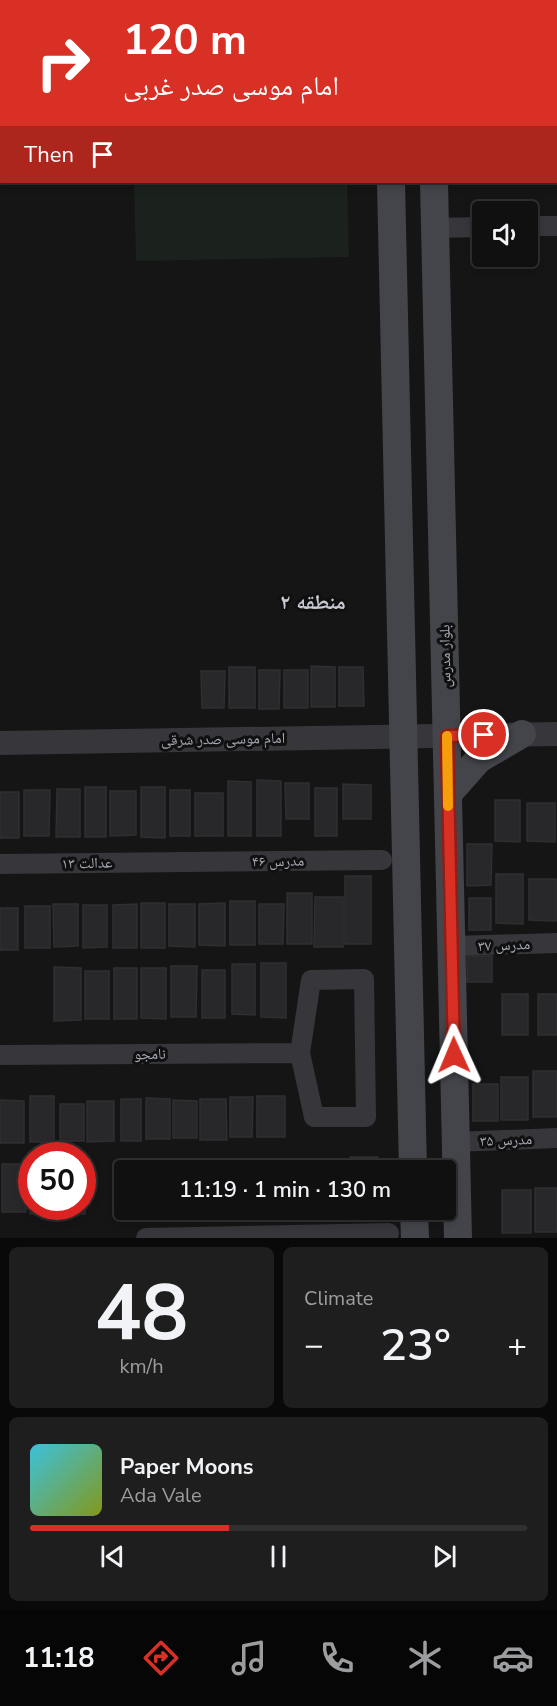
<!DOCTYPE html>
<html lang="en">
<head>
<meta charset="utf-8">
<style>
  :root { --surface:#101010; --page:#1e1e1e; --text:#f1f3f6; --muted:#9c9d9f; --line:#303030; --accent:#d93025 }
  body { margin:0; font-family:"Nunito Sans","Noto Naskh Arabic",sans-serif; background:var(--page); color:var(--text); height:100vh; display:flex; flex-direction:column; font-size:22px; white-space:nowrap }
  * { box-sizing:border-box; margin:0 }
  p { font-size:20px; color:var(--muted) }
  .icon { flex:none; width:33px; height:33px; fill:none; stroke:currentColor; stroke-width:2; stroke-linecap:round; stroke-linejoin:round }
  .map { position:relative; height:1238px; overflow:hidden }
  .side { display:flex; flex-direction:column; gap:9px; padding:9px; background:#090909; flex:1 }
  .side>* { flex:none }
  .banner { position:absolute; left:0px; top:0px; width:558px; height:183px; box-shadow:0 3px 9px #0003,0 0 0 2px var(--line); background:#d93025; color:#fff; overflow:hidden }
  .fabs { position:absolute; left:472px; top:201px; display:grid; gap:12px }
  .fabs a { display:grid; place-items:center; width:66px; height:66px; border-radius:6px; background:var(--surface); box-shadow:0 3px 9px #0003,0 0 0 2px var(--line); font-size:30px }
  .speed { position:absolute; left:18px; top:1142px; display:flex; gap:12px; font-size:30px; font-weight:700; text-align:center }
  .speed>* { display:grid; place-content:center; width:78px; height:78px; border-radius:50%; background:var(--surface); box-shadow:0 3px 9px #0003,0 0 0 2px var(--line); line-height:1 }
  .speed .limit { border:9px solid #d22; background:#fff; color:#111 }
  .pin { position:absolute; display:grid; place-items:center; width:51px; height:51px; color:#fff; margin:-26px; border:3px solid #fff; border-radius:50%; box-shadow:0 2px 6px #0007 }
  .me { position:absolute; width:66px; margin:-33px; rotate:359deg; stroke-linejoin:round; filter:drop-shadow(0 0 4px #0008) }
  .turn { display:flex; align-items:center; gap:21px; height:126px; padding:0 24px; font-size:27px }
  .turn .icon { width:78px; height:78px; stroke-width:2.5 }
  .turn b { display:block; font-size:42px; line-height:51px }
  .then { display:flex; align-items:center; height:57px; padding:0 24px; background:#0003; gap:12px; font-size:22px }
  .big { font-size:45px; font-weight:600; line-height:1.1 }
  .side .widget { flex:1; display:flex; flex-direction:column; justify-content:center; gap:9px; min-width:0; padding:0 21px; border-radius:9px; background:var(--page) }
  .side .dial { align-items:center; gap:0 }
  .dial b { font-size:78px; line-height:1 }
  .song { display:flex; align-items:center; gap:18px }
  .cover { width:72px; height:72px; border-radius:9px; background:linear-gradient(135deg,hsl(190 70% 55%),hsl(70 70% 35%)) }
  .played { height:6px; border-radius:3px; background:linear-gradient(90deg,var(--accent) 40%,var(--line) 40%) }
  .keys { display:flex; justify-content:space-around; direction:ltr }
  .heat { display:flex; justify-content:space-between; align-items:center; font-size:33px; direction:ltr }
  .side .tiles { flex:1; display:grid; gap:9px; grid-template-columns:1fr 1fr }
  .widget:last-child { grid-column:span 2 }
  .trip { position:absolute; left:114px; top:1160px; width:342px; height:60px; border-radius:6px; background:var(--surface); box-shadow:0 3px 9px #0003,0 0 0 2px var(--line); font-weight:600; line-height:60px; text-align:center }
  .tab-bar { display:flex; height:96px; justify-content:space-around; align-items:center; background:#060606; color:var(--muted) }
  .tab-bar .icon { width:42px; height:42px }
  .tab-bar .selected { color:var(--accent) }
  .tab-bar b { font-size:27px; color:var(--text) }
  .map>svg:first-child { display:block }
  .green { fill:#1b211c }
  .building { fill:#28282a; stroke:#2f2f32; stroke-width:1.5 }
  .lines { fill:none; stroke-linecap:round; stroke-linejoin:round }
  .service { stroke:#36363b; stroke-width:10 }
  .minor { stroke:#36363b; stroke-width:20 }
  .tertiary { stroke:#36363b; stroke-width:24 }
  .secondary { stroke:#44454b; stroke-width:28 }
  .route-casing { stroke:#8d1f18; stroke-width:15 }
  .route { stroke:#d93025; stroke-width:10 }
  .slow { stroke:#f59e0b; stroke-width:10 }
  .labels { text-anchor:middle; stroke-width:6; stroke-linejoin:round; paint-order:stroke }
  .street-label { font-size:15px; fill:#a7abb6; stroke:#101011 }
  .district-label { font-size:21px; font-weight:bold; fill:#c8cad2; stroke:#101011 }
</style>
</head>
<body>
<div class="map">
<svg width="557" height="1238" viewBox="0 0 557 1238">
  <rect width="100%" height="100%" fill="#151516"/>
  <!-- green -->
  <path class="green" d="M134,182H347L349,257L136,261Z"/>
  <!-- building -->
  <path class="building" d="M311,666L335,667V707H311Z
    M229,667H255V708H229Z
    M339,667H363L364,706H339Z
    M259,670H280L279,709H259Z
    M284,670H308V708H284Z
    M201,671H225L224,708H202Z
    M257,780L281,781V836H257Z
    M228,781L251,782V836H228Z
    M285,783H309V819H286Z
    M343,784L371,785V819H343Z
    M85,787H106V837H85Z
    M141,787H165V838L141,837Z
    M315,788H337V836H315Z
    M57,789H80V837H56Z
    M24,790H50L49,836H24Z
    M170,790H190V836H170Z
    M110,791H136V835L110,836Z
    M0,792H19V838H0Z
    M195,793H223V836H195Z
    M495,800H520V842L495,841Z
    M527,803H555V842L527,841Z
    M467,844H492L491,885L467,886Z
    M496,874H523V924L496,923Z
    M345,876H371V944H345Z
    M529,879H556V921L529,920Z
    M287,893H312V944H287Z
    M315,897H343V947H314Z
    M469,898H491V930H469Z
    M230,901H255V945H230Z
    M141,903H165V948H141Z
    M225,903V946L199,945V904Z
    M53,904H78V946L54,947Z
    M137,904V948H113V905Z
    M169,904H195V947L169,946Z
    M259,904H284L283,944H259Z
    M83,905H107V947L83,948Z
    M25,906H50V948H25Z
    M0,908H18V950H0Z
    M467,956H492V982H467Z
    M261,963H286V1018L261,1017Z
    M232,964H255V1015L232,1014Z
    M171,966H197L196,1017H171Z
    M54,967L81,968V1020L54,1021Z
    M114,968H137V1019H114Z
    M141,968H166V1019L141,1018Z
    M202,970H225V1018H202Z
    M85,971H109V1019H85Z
    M502,994H528V1035H502Z
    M538,994H557V1035H538Z
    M533,1071H557V1117H533Z
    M501,1077H528V1120H501Z
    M473,1084H498V1121H473Z
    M30,1096H54V1142H30Z
    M257,1096H285V1137H257Z
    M230,1097H253L252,1137H230Z
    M146,1098L170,1099V1139H146Z
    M121,1099H141V1141H121Z
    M200,1099H226L227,1140H200Z
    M0,1100L24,1101V1143H0Z
    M173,1100L197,1101V1138H173Z
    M87,1101H114V1141L87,1142Z
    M60,1104H84V1141H60Z
    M350,1157H378V1170H350Z
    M177,1159H200V1170H177Z
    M345,1159V1170H322V1160Z
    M228,1160V1170H205V1161Z
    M233,1160H255V1170H233Z
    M292,1160H316V1170H292Z
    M260,1163H287V1170H260Z
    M2,1164H26V1212H2Z
    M30,1164L32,1206H53V1214H30Z
    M82,1165H85V1214H58V1206H82Z
    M535,1188H557V1232H535Z
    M502,1190H531V1233H502Z"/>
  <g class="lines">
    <!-- service -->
    <path class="service" d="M0,95H2"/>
    <!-- minor -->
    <path class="minor" d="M556,43H557
      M528,226H557
      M435,228L483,227
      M0,864L382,860
      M451,946L557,943
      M364,979L366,1117H314L300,1053L311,980Z
      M0,1055L300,1053
      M455,1142L557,1138
      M146,1238L389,1233"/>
    <!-- tertiary -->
    <path class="tertiary" d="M0,743L557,734"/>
    <!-- secondary -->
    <path class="secondary" d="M386,0V2
      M431,0V2
      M391,182L413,1170
      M434,182L458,1238
      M448,794L479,759L522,734
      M414,1209L415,1238"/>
  </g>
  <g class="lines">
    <!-- route casing -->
    <g class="route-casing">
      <path id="route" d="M454,1055L447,736L484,735"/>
    </g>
    <!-- route -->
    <use href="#route" class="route"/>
    <!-- slow -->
    <path class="slow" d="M447,736L448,806"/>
  </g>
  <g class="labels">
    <!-- street labels -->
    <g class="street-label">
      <text transform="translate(445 656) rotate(-91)" y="5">بلوار مدرس</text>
      <text transform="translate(223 739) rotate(-1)" y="5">امام موسی صدر شرقی</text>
      <text transform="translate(278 861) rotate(-1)" y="5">مدرس ۴۶</text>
      <text transform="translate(87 863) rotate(-1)" y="5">عدالت ۱۳</text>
      <text transform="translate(504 945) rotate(-2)" y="5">مدرس ۳۷</text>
      <text transform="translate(150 1054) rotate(-1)" y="5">نامجو</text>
      <text transform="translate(506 1140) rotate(-2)" y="5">مدرس ۳۵</text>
    </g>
    <!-- district labels -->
    <g class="district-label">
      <text x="313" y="609">منطقه ۲</text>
    </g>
  </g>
</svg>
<div class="fabs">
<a><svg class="icon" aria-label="sound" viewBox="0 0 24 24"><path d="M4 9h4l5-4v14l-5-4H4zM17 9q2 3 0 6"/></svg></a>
</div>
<div class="speed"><div class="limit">50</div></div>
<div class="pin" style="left:484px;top:735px;background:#d93025"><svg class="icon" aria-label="arrive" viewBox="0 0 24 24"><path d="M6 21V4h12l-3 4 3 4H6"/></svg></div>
<svg class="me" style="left:454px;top:1055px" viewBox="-20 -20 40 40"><path d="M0-17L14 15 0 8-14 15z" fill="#d93025" stroke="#fff" stroke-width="4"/></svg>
<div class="trip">11:19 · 1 min · 130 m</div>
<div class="banner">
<div class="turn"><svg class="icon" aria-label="right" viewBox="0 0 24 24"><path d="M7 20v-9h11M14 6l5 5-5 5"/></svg><div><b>120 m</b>امام موسی صدر غربی</div></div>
<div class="then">Then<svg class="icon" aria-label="arrive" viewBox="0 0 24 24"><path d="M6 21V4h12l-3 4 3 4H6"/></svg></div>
</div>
</div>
<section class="side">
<div class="tiles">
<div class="widget dial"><b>48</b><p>km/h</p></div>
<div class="widget"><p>Climate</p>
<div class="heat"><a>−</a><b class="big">23°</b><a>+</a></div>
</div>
<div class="widget">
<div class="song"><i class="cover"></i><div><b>Paper Moons</b><p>Ada Vale</p></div></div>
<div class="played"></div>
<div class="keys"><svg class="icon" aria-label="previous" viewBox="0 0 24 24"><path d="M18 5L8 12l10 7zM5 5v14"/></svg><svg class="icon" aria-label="pause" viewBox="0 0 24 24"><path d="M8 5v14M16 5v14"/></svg><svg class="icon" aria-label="next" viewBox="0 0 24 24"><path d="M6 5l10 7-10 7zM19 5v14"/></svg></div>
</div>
</div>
</section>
<nav class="tab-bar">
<b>11:18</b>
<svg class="icon selected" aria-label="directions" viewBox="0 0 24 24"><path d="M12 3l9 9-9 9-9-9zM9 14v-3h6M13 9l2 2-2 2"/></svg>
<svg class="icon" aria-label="music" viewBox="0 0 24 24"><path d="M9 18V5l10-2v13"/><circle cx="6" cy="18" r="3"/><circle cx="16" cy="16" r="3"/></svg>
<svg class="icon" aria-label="phone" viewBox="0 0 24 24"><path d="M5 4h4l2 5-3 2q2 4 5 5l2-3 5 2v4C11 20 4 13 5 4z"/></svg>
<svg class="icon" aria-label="climate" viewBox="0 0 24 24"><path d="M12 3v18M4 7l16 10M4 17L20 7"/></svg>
<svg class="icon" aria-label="car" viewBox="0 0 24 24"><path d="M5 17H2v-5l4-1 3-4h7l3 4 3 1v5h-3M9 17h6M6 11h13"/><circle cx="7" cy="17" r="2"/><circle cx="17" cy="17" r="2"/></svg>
</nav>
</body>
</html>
